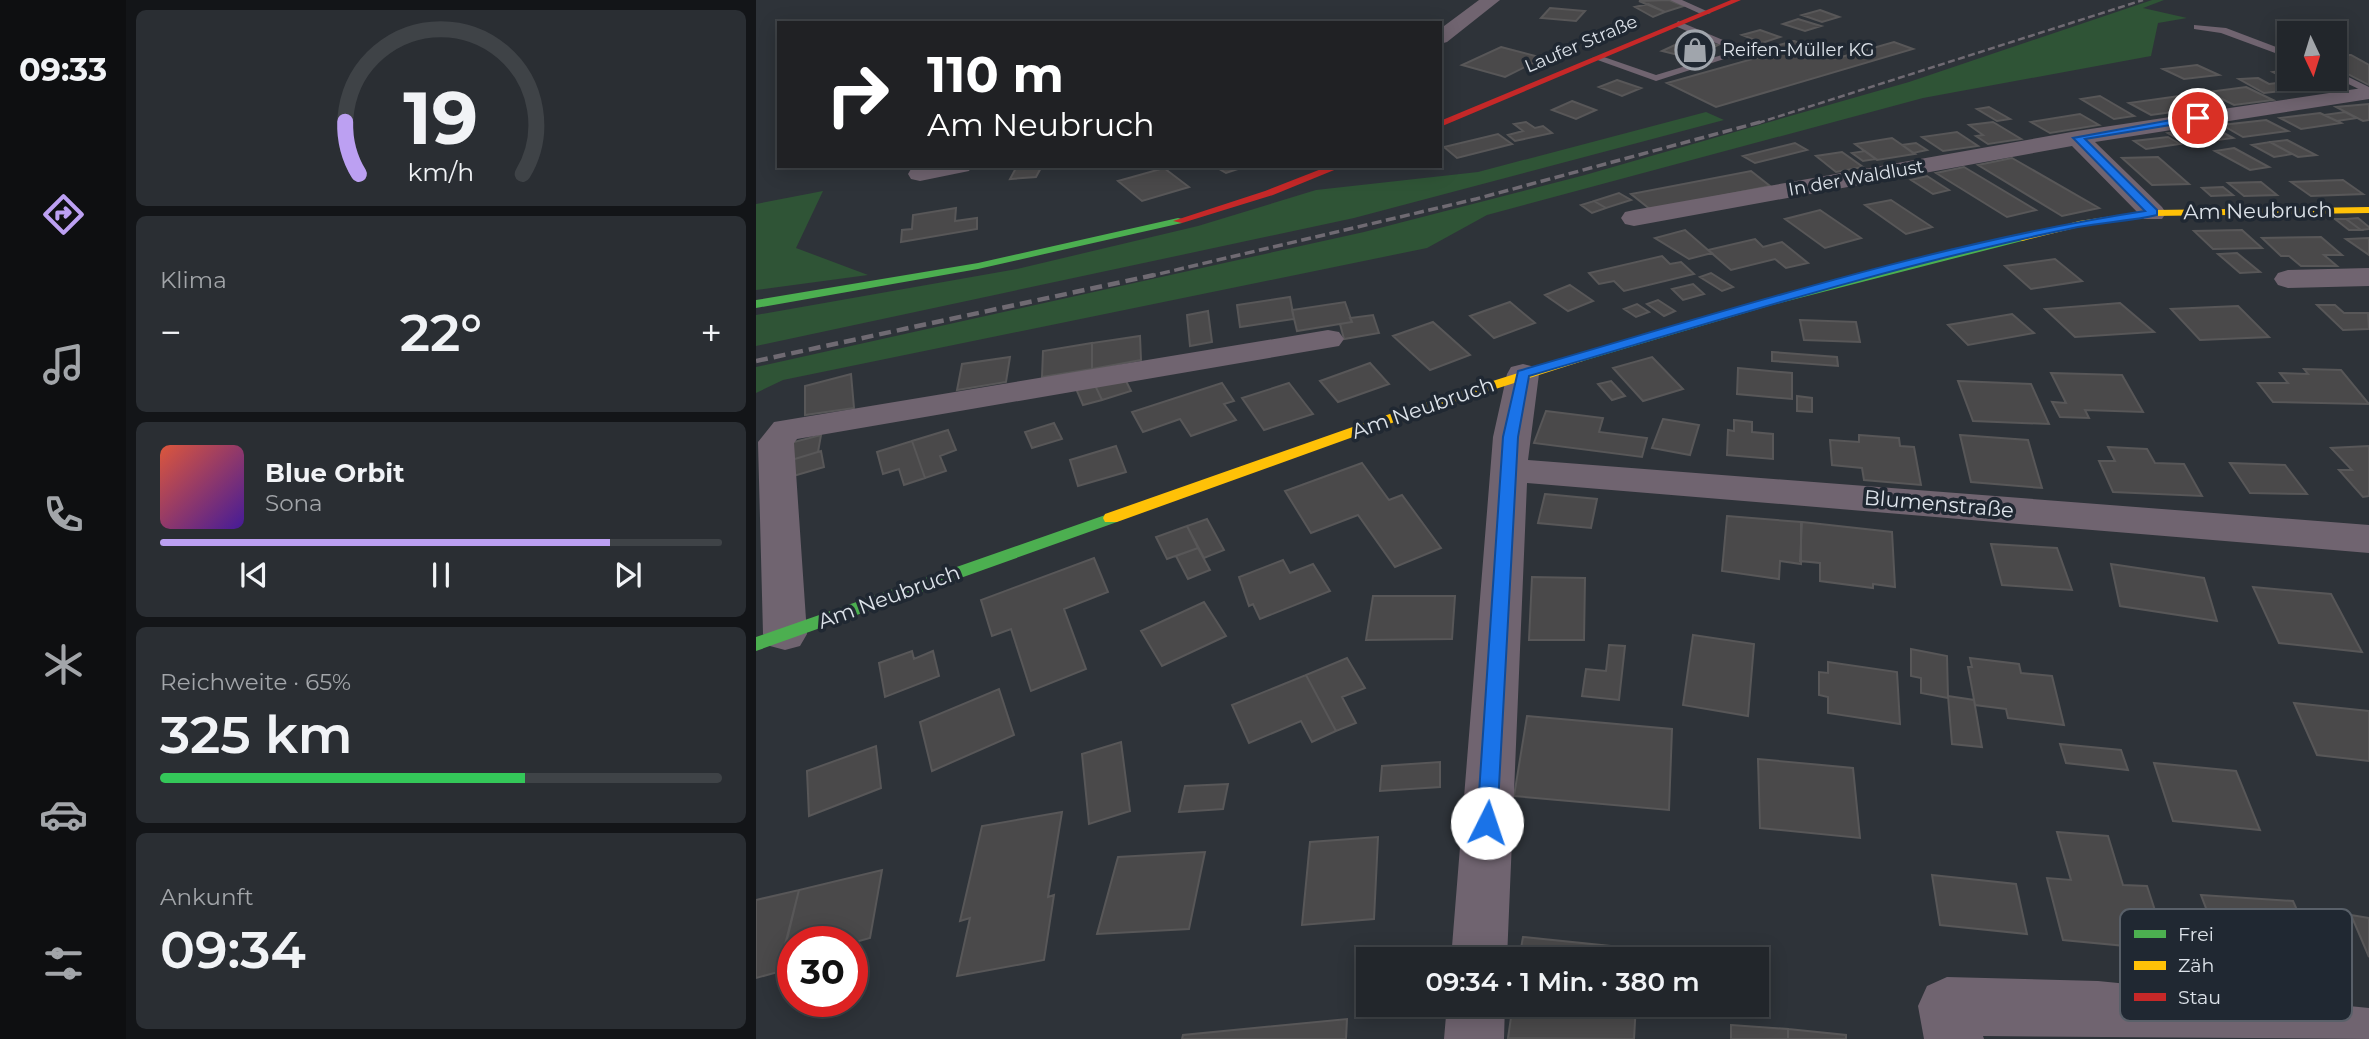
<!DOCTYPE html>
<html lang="de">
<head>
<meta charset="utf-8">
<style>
  :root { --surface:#22262b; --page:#2a2e33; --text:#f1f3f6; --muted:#a2a5a9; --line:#3f4347; --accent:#bca0f2 }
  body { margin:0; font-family:Montserrat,sans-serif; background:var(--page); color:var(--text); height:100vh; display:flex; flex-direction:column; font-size:26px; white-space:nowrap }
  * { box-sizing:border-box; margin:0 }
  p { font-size:23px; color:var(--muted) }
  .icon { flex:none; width:38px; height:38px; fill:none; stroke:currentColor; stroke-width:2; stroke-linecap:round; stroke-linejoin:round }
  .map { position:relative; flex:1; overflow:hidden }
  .panel { display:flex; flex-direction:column; gap:10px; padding:10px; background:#131518; width:630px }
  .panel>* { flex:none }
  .hud { position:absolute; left:21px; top:21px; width:665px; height:147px; border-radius:0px; box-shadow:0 4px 18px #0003,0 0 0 2px var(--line); background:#202124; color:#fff; overflow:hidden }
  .needle { width:46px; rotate:176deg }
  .buttons { position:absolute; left:1521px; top:21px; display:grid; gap:14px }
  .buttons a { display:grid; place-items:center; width:70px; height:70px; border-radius:0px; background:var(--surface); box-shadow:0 4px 18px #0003,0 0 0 2px var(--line); font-size:35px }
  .speed { position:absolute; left:21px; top:926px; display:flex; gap:14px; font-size:35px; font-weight:700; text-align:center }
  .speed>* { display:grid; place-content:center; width:91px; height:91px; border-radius:50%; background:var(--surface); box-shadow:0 4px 18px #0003,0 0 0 2px var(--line); line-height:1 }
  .speed .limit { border:10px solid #d22; background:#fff; color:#111 }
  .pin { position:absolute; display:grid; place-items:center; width:60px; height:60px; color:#fff; margin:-30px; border:4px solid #fff; border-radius:50%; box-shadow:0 2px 7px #0007 }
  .me { position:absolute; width:77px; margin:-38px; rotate:4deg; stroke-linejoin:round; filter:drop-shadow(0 0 5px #0008) }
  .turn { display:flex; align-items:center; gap:24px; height:147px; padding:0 35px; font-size:32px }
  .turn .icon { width:91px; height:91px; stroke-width:2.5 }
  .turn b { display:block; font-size:49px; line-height:60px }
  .big { font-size:52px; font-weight:600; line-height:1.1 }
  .panel .widget { flex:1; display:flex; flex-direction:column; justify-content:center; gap:10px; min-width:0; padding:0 24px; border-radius:10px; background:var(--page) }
  .panel .dial { align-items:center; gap:0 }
  .dial svg { height:182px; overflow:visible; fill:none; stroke:var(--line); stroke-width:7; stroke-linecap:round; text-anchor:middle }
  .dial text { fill:var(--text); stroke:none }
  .song { display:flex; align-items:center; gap:21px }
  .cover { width:84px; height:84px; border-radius:10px; background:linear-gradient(135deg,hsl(10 70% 55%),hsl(260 70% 35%)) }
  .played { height:7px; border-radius:4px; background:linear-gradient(90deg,var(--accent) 80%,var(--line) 80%) }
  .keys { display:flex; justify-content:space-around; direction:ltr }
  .heat { display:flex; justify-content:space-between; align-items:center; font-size:38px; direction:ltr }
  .charge { height:10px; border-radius:5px; background:linear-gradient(90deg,#34c759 65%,var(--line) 0) }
  .trip { position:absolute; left:600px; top:947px; width:413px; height:70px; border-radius:0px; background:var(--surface); box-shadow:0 4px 18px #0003,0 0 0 2px var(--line); font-weight:600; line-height:70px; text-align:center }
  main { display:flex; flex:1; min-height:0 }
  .dock { display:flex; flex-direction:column; width:126px; justify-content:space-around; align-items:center; background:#0e0f11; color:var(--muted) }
  .dock .icon { width:49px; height:49px }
  .dock .on { color:var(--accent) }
  .dock b { font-size:32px; color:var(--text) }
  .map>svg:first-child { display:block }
  .green { fill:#2f5436 }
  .building { fill:#4a494a; stroke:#585758; stroke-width:2 }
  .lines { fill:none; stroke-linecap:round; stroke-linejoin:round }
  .lane { fill:#706470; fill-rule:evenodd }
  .street { fill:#706470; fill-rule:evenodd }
  .fast { fill:#4caf50; fill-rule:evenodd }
  .slow { fill:#ffc107; fill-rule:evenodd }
  .jam { fill:#c62828; fill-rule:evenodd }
  .rail-far2 { stroke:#6f6a72; stroke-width:2.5; stroke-dasharray:7 3.5; stroke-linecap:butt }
  .rail-far1 { stroke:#6f6a72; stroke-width:3.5; stroke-dasharray:10 4.5; stroke-linecap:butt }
  .rail { stroke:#6f6a72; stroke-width:4.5; stroke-dasharray:12 6; stroke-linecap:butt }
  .route { fill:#1a73e8; stroke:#114b97; stroke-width:2 }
  .labels { text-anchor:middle; stroke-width:7; stroke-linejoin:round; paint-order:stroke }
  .far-street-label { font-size:18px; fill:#dde3ea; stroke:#202832 }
  .far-poi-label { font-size:18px; fill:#dde3ea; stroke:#202832; text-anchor:start }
  .street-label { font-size:21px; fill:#dde3ea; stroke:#202832 }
  .key { fill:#202832; stroke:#596069; stroke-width:2 }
  .key-label { font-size:19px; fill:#dde3ea }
</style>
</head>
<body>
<main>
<nav class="dock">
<b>09:33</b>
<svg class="icon on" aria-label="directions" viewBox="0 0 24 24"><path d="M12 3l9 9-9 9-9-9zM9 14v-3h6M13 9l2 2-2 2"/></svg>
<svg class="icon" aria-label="music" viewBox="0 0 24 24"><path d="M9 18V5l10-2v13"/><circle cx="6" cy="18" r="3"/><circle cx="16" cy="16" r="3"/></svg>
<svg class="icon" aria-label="phone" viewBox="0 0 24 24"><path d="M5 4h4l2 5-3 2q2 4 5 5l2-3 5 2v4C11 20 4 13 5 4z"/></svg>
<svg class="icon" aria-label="climate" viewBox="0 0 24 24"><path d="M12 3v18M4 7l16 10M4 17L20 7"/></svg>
<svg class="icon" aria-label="car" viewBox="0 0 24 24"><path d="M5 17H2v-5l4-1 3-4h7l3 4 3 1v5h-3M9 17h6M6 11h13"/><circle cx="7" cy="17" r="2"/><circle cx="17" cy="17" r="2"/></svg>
<svg class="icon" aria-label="filters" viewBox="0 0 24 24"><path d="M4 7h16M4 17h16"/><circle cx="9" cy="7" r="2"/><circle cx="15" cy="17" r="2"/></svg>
</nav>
<section class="panel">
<div class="widget dial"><svg viewBox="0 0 100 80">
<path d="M14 69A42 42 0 1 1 86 69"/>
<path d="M14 69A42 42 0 0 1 8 46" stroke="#bca0f2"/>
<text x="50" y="56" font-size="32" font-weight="700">19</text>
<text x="50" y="72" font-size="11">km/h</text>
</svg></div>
<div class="widget"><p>Klima</p>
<div class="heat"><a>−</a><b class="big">22°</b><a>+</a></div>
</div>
<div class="widget">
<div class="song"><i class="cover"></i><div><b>Blue Orbit</b><p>Sona</p></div></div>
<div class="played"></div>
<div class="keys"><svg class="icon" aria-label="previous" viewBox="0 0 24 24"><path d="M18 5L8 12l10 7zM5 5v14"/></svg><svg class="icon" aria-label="pause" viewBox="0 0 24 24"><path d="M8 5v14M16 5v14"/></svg><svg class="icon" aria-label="next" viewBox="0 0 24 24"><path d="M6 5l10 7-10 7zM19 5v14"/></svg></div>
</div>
<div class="widget"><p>Reichweite · 65%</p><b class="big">325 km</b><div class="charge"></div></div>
<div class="widget"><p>Ankunft</p><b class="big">09:34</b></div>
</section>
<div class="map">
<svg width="1613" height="1039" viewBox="0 0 1613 1039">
  <rect width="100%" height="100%" fill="#2e3339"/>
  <!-- green -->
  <path class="green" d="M1396,0H1408L1387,8L1431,18L1402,23L1395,56L1167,98L731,215L671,248L27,380L0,393V367L608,232L829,175L1153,82Z
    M950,112L968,120L598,218L0,346V315L261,269L442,226L560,190L722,172Z
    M67,191L40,248L112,275L0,290V204Z"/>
  <!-- building -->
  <path class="building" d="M913,0L928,6L909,12L883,1Z
    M892,4L909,12L897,17L879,7Z
    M794,8L829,11L820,21L785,18Z
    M1064,10L1083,17L1066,22L1046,15Z
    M1042,19L1065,26L1049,31L1027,24Z
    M1004,30L1024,37L1006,43L986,35Z
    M938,36L958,41L954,43L962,45L956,48L948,46L926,56L906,51Z
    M1038,41L1082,58L1138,42L1157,49L960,107L911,83L1011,55L1000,51Z
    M745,47L787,58L749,77L706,65Z
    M1578,55H1595L1613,65V85L1578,67Z
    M1441,65L1463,75L1428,79L1407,69Z
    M1533,70V79H1563L1580,86L1552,89L1517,72Z
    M1502,78L1513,84L1521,83L1534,90L1508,93L1483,79Z
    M861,80L885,88L866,96L843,87Z
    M1490,87L1517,100L1478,105L1452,92Z
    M1344,96L1378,116L1358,119L1325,99Z
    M1423,96L1446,108L1395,115L1373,103Z
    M816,101L840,110L820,119L796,110Z
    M1613,104V120L1607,121L1580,107Z
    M1233,107L1254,119L1241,121L1221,109Z
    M1589,112L1601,118L1581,121L1568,115Z
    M1564,113L1585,123L1545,129L1524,118Z
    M1324,114L1343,125L1294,133L1275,122Z
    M1510,120L1532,131L1487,137L1466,125Z
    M770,122L779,128L787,126L796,133L759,141L752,135L767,131L758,124Z
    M1237,122L1265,139L1232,144L1220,136L1227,135L1213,125Z
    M1457,127L1477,138L1431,144L1412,133Z
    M1201,132L1222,146L1187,151L1166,137Z
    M742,134L756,144L701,158L688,147Z
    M1412,137L1424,144L1390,149L1378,141Z
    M1136,138L1159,154L1121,160L1099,144Z
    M1531,140L1560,155L1542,157L1514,142Z
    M1514,142L1536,154L1518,157L1496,145Z
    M1039,143L1051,150L999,163L987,156Z
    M1160,143L1171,150L1157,153L1146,145Z
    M1478,148L1513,167L1494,170L1459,151Z
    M1109,151L1120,159L1107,161L1096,153Z
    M1086,152L1107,167L1080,172L1060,156Z
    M1402,157L1433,184L1396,185L1366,158Z
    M1256,158L1343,208L1306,216L1222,165Z
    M286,166L280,177L254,179L260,168Z
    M458,166H491L470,173Z
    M1208,167L1280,210L1251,217L1180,173Z
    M408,168L433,187L386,201L362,181Z
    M995,171L1014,186L895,210L875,194Z
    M1171,176L1193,190L1177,194L1155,180Z
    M1587,180L1607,194L1555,196L1535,182Z
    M1505,182L1521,195L1488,196L1472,183Z
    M1467,187L1477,195L1455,196L1446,188Z
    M863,193L875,200L850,208L838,201Z
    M1135,200L1176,227L1150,234L1109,205Z
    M838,201L850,208L836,213L825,205Z
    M200,208L199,221L221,218V229L145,242L146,230L156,229L157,215Z
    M1064,210L1105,238L1069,248L1029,219Z
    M1602,218L1613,227V229L1605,230L1590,219Z
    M1579,219H1590L1605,230H1593Z
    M929,230L952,250L956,253L933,259L899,238Z
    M1486,230L1506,248L1457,249L1438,231Z
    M1565,237L1586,255H1568L1581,266H1545L1533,256H1525L1506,238Z
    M1613,238V255L1590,239Z
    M999,239L1007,247L1026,242L1052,263L1030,268L1019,259L975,270L952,250Z
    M1481,253L1504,272L1484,273L1462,254Z
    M906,256L914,264L925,262L938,274L868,291L858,281L843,284L833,273Z
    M1299,259L1326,281L1275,289L1249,266Z
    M955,273L977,287L966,291L944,277Z
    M937,284L948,294L927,300L916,289Z
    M814,285L837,301L812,311L789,295Z
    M534,297L538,319L484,327L481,305Z
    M902,300L919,311L908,316L891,304Z
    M589,302L596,322L541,331L536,310Z
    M754,302L779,323L738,338L714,316Z
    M1364,303L1398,332L1319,337L1289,309Z
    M881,304L893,312L880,317L868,309Z
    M1561,305H1579L1588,313H1612L1613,329L1587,330Z
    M1482,306L1513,337L1444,340L1415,309Z
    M452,311L456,342L434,346L431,315Z
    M1256,314L1278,333L1212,345L1192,325Z
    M617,315L623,333L588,339L584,324L596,322L594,318Z
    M1044,320L1100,322L1104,342L1048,340Z
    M677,322L714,355L674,370L637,336Z
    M384,336L385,360L336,369V343Z
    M336,343V369L286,377L287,351Z
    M1016,352L1081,357L1082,366L1016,361Z
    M254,357L250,382L201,390L206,364Z
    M896,357L927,389L887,401L857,368Z
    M614,363L633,384L582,402L564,381Z
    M982,368L1036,373V399L981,394Z
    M1548,369L1585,370L1613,404L1517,402L1502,383H1532L1524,373L1552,374Z
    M1295,373L1366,375L1387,412L1329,410L1333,418L1304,417L1296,402L1310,403Z
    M95,374L98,408L49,415V386Z
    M368,377L375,391L346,400L337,381Z
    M337,381L346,400L327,405L318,384Z
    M855,381L869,396L856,400L842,384Z
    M1202,381L1275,384L1293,424L1217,421Z
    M466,383L478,401L468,404L480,420L435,436L424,419L387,432L376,412Z
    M533,383L557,414L508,430L486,398Z
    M1041,396L1056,398V412L1041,411Z
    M790,411L847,418L843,432L891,438L886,457L778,443Z
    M907,419L943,425L934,455L896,448Z
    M978,420L996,422V432L1017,434V459L971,455L972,430L978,431Z
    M298,423L306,439L276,448L269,432Z
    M192,430L200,450L184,456L190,471L169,478L156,441Z
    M65,435L62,452L32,461L34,443Z
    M1103,435L1143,438L1144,446L1158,447L1165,485L1108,480L1106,468L1076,465L1074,440L1103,442Z
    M1204,435L1272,440L1286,488L1215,482Z
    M156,441L169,478L148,485L143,469L127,474L121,452Z
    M360,446L370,472L322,486L314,460Z
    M1613,446V496L1607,497L1583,470H1596L1575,448Z
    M1352,447L1391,449L1399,463L1428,464L1446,496L1357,492L1343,461H1359Z
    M65,451L68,467L34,477L32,461Z
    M606,463L633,500L646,495L685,548L639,567L602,515L555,533L529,491Z
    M1474,463L1529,465L1551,494L1494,493Z
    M789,494L841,499L835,528L782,523Z
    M971,516L1045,522V564L1024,561L1023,579L966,571Z
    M451,519L468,550L448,558L431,526Z
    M1046,522L1136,532L1139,587L1117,584V588L1064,581V563L1044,561Z
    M431,526L442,548L411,559L400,537Z
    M1235,544L1301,548L1316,590L1246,585Z
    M442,548L454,570L432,579L420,556Z
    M338,558L352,592L308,609L330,669L275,691L255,629L236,636L225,600Z
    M527,560L534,573L557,564L574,591L504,619L497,604L493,606L483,577Z
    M1355,564L1448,578L1461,621L1364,606Z
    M776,577L829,578L828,640H773Z
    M1497,587L1575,594L1606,652L1523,643Z
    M617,596H699L696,639L610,640Z
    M448,602L470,636L406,666L385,631Z
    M937,635L998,644L992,716L927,705Z
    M853,645L869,646L863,700L826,696L830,669L850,671Z
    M1155,649L1191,656L1192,698L1165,693V678L1155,676Z
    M156,651L158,659L177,651L183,676L129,697L123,663Z
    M591,658L609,688L586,697L600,723L580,731L550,675Z
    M1214,658L1263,664L1265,673L1296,676L1308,725L1252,718L1250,709L1219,705L1212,667H1216Z
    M1072,662L1141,672L1144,724L1072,713V697L1063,695V672L1072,673Z
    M550,675L580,731L556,742L545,721L493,743L476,705Z
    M243,689L258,735L176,771L164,722Z
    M1192,696L1218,700L1226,747L1196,744Z
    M1538,703L1613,711V761L1561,755Z
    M771,716L916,729L913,810L758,796Z
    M365,742L374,811L333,824L326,754Z
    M1304,744L1365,750L1372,770L1310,763Z
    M120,746L125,788L53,816L51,771Z
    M1002,759L1097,768L1104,838L1004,828Z
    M684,762V787L624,791L626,766Z
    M1398,763L1480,771L1504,830L1417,821Z
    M472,784L467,809L423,812L429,786Z
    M306,812L292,897L298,895L288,960L201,976L214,918L204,921L226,826Z
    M1301,832L1352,836L1367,885L1391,886L1412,950L1307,940L1291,878L1315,880Z
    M622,837L618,919L546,925L554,842Z
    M449,852L433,929L341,934L362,857Z
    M126,870L114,938L96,943L37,942V958L26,960L43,890Z
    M1176,875L1260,884L1271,934L1184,925Z
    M43,890L22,972L0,978V900Z
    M1445,895L1537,901L1562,957L1466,950Z
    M1595,915L1613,918V957Z
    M767,937L883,949L882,959H763Z
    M757,1004H880L878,1039L752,1038Z
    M591,1019L590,1039H426L427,1035Z
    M975,1025L1032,1029V1039H975Z
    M1032,1029L1090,1035V1039H1032Z"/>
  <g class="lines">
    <!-- lane -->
    <path class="lane" d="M914,0H926L955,13L947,15Z
      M922,21L993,51L900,81L836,58L845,56L900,75L979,51L919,26Z
      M1438,25L1470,28L1533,52V58L1465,33L1438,29Z
      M1578,70L1613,87V94L1578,77Z"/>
    <!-- street -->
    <path class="street" d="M723,0H744L691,42L684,44V29Z
      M1613,87V99L1339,142L1406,207L1410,213L1406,219H1388L1316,146L878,226L869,224L865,218L869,212L878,210L1321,131Z
      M216,166L213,171L164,181L155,179L152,174L155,169Z
      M1613,268V286L1532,288L1522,285L1518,279L1522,273L1532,270Z
      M572,330L583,332L588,339L583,346L41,439L38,443L51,634L44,646L29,650L14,646L7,634L2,442L18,422Z
      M767,364L779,367L783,374L772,460L1613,525V553L771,483L751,959H695L737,437L751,374L755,367Z
      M1191,977L1342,981L1613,1008V1039L1227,1036L1228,1039H1168L1162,1006L1171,986Z
      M691,1004H749L748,1039H688Z"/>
    <!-- fast -->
    <path class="fast" d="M422,218L426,219V223L222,269L0,308V300L222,263Z
      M1266,235L1270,236V240L1016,305L827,361L822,362L815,358L817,355L1008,299Z
      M355,513L361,514L363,518L361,522L0,651V637Z"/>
    <!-- slow -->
    <path class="slow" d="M1613,207V213L1397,216L1323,227L1266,241L1260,238L1323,221L1397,210Z
      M822,354L829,358L827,361L658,415L361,522H349L347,518L349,514L648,409Z"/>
    <!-- jam -->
    <path class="jam" d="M975,0H985L684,127V121Z
      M573,166H588L517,195L426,223L417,221L509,191Z"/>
    <!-- rail-far2 -->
    <path class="rail-far2" d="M1002,123L1387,0"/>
    <!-- rail-far1 -->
    <path class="rail-far1" d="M390,277L720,199L1008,121"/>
    <!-- rail -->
    <path class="rail" d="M0,361L398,275"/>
  </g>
  <!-- route -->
  <path class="route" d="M1442,115L1445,120L1329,139L1401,210V215C1375,221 1348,222 1322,227C1137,265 955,323 773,376L762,437L741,823L738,830L731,833L724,830L721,823L747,437L762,371C967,312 1179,243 1389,211L1317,138Z"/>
  <!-- icons -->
  <defs>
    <g id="shop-ring" transform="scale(2.0125)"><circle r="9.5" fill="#202832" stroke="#a0a5ac" stroke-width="1.5"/><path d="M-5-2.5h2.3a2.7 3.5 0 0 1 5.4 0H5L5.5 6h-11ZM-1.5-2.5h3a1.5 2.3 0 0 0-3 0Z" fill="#a0a5ac"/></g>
  </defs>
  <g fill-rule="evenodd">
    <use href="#shop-ring" x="939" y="50"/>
  </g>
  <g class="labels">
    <!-- far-street labels -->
    <g class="far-street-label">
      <text transform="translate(825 44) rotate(-23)" y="6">Laufer Straße</text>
      <text transform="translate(1100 178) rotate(-10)" y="6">In der Waldlust</text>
    </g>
    <!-- far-poi labels -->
    <g class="far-poi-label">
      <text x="966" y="56">Reifen-Müller KG</text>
    </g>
    <!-- street labels -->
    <g class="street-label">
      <text transform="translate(1502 211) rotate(-1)" y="7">Am Neubruch</text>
      <text transform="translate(667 408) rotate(-19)" y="7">Am Neubruch</text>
      <text transform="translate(1183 504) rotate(5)" y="7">Blumenstraße</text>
      <text transform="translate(133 597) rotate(-20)" y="7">Am Neubruch</text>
    </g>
  </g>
  <!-- legend -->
  <rect x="1364" y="909" width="232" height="112" rx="10" class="key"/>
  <rect x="1378" y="930" width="32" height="8" fill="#4caf50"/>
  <rect x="1378" y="961" width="32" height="9" fill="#ffc107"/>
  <rect x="1378" y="993" width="32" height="8" fill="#c62828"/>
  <g class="key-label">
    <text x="1422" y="941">Frei</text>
    <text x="1422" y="972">Zäh</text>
    <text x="1422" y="1004">Stau</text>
  </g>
</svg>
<div class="buttons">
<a><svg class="needle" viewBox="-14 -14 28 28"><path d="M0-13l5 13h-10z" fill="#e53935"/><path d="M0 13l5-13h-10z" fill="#a2a5a9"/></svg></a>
</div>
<div class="speed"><div class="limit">30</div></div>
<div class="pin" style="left:1442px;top:118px;background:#d93025"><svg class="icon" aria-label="arrive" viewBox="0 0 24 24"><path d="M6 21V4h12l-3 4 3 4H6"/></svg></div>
<svg class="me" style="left:731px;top:823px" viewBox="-20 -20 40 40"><circle r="19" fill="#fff"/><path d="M0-13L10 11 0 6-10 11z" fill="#1a73e8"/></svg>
<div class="trip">09:34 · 1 Min. · 380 m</div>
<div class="hud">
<div class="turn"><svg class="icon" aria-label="right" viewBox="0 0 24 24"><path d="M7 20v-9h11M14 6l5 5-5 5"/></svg><div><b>110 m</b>Am Neubruch</div></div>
</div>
</div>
</main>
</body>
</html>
